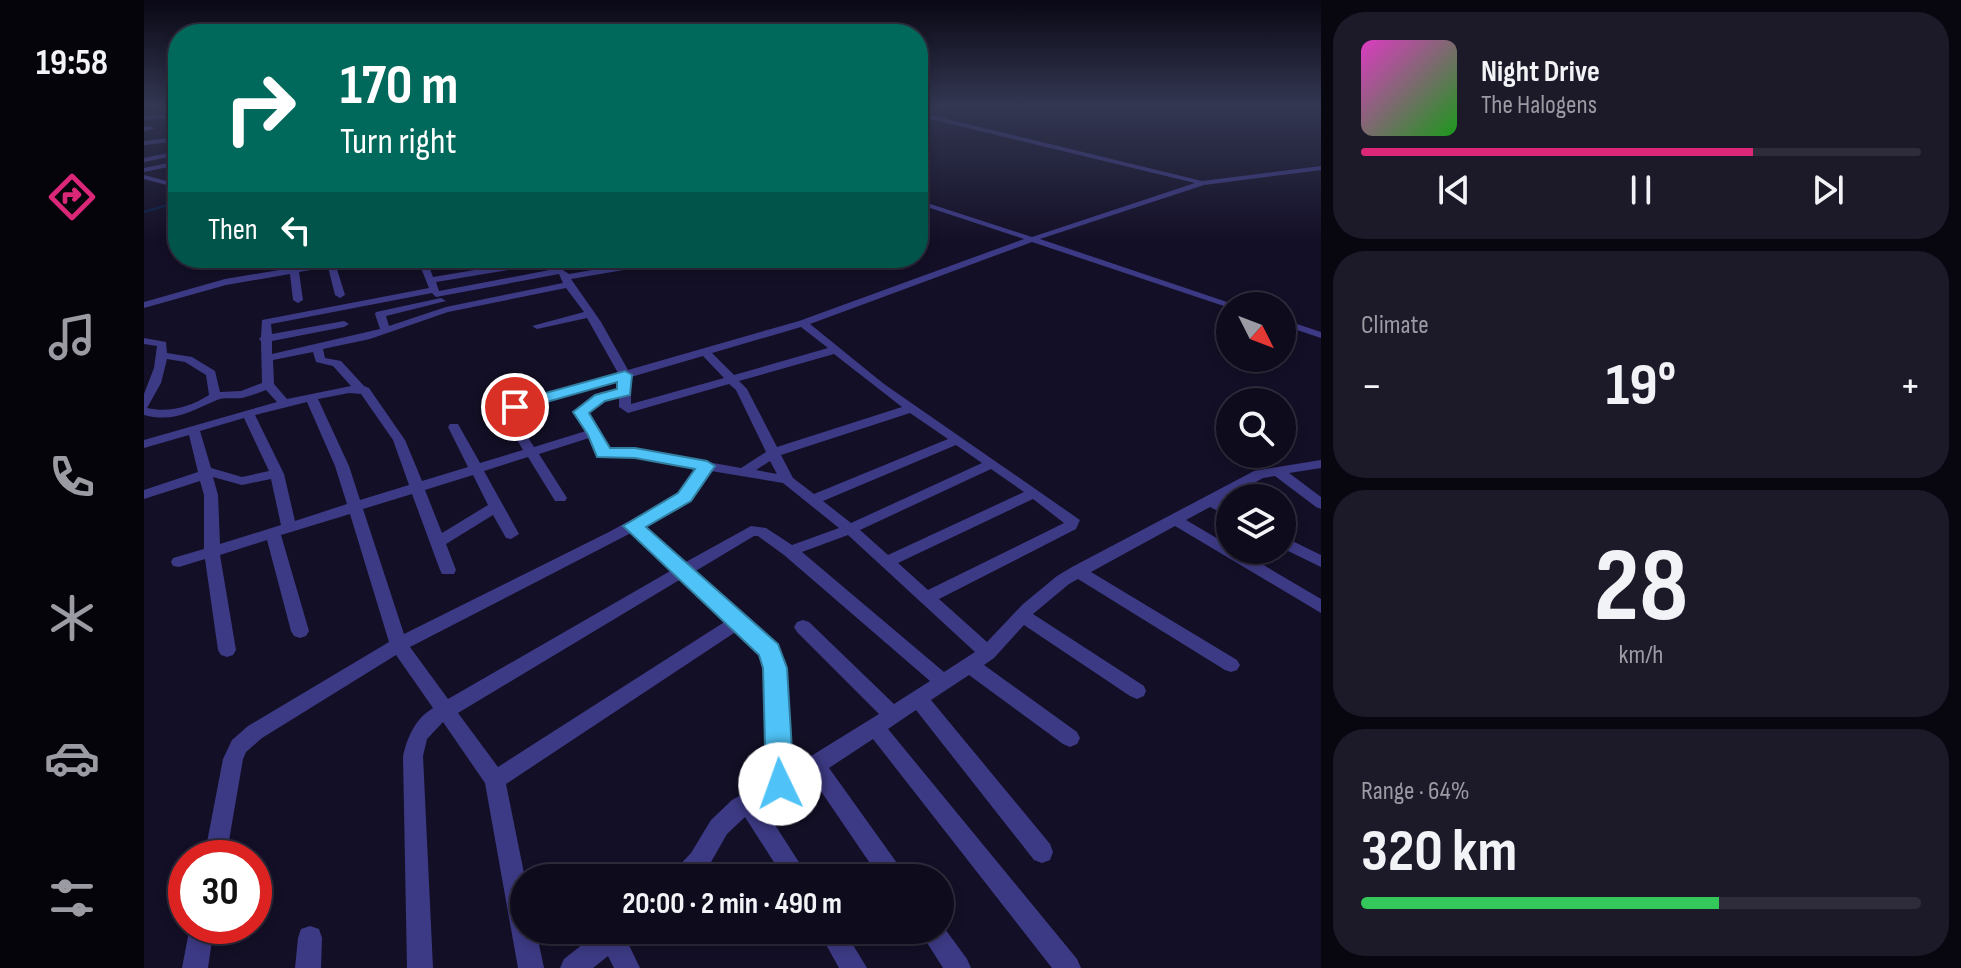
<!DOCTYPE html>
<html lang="en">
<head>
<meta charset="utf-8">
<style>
  :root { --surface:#0e0b1c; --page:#1c1929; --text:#f1f3f6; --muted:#9b9ba3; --line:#2e2b3b; --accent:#db2777 }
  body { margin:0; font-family:"Sofia Sans Condensed",sans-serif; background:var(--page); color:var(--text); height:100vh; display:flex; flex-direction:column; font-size:30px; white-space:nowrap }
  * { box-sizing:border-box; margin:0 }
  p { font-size:26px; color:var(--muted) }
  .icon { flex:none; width:44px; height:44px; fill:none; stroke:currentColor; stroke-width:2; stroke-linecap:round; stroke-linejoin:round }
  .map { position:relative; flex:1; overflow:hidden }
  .drawer { display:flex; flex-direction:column; gap:12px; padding:12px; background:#08060f; width:640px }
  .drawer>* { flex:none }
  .hud { position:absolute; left:24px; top:24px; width:760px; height:244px; border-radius:32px; box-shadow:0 4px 12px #0003,0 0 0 2px var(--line); background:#00695c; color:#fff; overflow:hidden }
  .needle { width:52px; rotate:132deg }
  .fabs { position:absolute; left:1072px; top:292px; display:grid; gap:16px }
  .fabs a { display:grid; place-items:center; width:80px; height:80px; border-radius:50%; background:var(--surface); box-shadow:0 4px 12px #0003,0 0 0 2px var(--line); font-size:40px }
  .speed { position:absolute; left:24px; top:840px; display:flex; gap:16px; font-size:40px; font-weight:700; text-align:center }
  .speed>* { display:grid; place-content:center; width:104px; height:104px; border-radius:50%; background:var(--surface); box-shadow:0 4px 12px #0003,0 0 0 2px var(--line); line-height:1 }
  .speed .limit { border:12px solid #d22; background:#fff; color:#111 }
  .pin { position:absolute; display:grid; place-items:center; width:68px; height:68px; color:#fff; margin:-34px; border:4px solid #fff; border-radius:50%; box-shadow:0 2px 8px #0007 }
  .me { position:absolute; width:88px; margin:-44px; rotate:357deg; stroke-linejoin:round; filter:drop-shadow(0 0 6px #0008) }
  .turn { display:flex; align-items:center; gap:28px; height:168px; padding:0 40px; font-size:36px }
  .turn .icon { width:104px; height:104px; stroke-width:2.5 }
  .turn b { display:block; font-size:56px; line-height:68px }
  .then { display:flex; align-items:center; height:76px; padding:0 40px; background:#0003; gap:16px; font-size:30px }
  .big { font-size:60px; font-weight:700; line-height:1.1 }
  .drawer .card { flex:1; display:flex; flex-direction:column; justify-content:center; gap:12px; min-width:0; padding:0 28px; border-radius:32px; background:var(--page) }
  .drawer .dial { align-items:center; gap:0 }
  .dial b { font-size:104px; line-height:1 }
  .song { display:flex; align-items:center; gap:24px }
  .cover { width:96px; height:96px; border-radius:12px; background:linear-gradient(135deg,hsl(310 70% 55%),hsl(120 70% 35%)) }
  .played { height:8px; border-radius:4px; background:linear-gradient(90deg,var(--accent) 70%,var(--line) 70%) }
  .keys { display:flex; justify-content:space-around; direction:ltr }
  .heat { display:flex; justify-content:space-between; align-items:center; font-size:44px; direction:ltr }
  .charge { height:12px; border-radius:6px; background:linear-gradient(90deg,#34c759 64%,var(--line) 0) }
  .trip { position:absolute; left:366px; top:864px; width:444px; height:80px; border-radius:40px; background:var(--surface); box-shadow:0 4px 12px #0003,0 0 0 2px var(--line); font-weight:700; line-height:80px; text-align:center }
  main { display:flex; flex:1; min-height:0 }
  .dock { display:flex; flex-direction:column; width:144px; justify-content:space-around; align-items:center; background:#06040b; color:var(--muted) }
  .dock .icon { width:56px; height:56px }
  .dock .selected { color:var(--accent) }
  .dock b { font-size:36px; color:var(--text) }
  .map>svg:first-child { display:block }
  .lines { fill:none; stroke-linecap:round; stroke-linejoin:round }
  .stream { stroke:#0c2248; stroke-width:2 }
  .street { fill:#3d3a85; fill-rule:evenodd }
  .route { fill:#4fc3f7; stroke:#337fa1; stroke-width:2 }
</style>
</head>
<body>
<main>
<nav class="dock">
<b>19:58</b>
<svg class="icon selected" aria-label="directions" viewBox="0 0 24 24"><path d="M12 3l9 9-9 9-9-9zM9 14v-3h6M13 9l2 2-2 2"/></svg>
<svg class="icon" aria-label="music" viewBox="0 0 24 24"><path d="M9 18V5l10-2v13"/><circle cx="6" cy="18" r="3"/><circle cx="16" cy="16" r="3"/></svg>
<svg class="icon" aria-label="phone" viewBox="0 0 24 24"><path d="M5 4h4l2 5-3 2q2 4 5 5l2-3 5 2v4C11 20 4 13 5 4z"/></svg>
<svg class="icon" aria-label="climate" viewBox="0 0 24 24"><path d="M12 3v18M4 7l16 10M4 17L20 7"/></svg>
<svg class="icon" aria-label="car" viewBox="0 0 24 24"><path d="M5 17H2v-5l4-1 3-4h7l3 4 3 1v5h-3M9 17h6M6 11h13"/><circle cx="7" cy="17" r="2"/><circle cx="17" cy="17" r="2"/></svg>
<svg class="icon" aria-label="filters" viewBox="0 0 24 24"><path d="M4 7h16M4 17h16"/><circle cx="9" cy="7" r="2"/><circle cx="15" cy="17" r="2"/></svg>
</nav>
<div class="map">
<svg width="1177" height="968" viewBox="0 0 1177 968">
  <rect width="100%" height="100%" fill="#130f26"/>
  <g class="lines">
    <!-- stream -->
    <path class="stream" d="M0,212L34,202"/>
    <!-- street -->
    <path class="street" d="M774,112L1058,181L1177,166V170L1060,185L896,239L1095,306H1086V308L888,242L666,324L740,384L936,520L932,529L795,599L843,642L879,604L913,576L928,567L1110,471L1177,460V468L1145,473L1177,497V509L1172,507L1131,476L1119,478L1077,501L1086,506V517L1066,507L1042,520L1086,546V550H1094L1177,599V613L1031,526L947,572L1093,660L1096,665L1093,670L1087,672L1081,670L934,579L925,584L889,614L1000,686L1002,691L1000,696L993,699L986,696L880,625L850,658L840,665L933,732L936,738L933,744L926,747L919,744L825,675L787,700L906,844L909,852L906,860L898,863L890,860L772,710L744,729L933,959L937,968H908L729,739L685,768L758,870L762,878H736L668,778L619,806L665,878H640L601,817L583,834L563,869L555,878H527L531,870L547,853L567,820L588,800L625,780L622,668L618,654L593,631L362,784L381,878L380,930H392L400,968H374L341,783L299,722L283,739L279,756L289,968H263L259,756C264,736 271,719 289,708L252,655L118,738L102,752L99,759L82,858H60L79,759L88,740L104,726L245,642L206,514L137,535L165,631L162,636L156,638L150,636L147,631L123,540L76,555L92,650L89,655L83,657L77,655L74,650L61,559L35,567L29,566L27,562L29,558L60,549V495L56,481L0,499V490L54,472L45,435L0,448V440L133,402L122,390C114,393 106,396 98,398C90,399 80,397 73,400C47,411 30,423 0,415V394L10,368L13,346L0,344V338L22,342L23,353L48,357L71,371L76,392L97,391L118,383L117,341L115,339L117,337L118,320L285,288L273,258H281L284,264L319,258H339L286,269L289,277L402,258H422L418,261L292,282L295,291L416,268L425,274L500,261L503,262V266L427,279L457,322L484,370L655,321L880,239L774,204V200L888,237L1051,183L774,116ZM415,274L419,283L302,307L245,326L242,316L302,301L297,298L232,312L231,314L236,329L128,354V341L200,327L205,324L200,321L128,334L127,324L288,293L292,297ZM422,288L440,312L388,326L393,329L443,318L474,373L367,404L365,407L371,411L475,380V390L452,395L433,409L431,412L442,431L390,447L371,417H363L361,420L379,450L336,463L314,424H306L304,427L324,467L278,481L261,440L225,388L220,386L197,361L181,358L179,349L226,339L304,312ZM657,327L684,348L590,375L568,353ZM169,352L172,362L189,366L207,386L143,399L130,384L129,360ZM690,354L758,407L633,447L603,389L595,381ZM559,356L580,378L487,404V377ZM23,359L41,362L62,375L65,395C46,407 25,413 3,408L17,383ZM585,384L592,390L622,452L597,468L491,449L467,451L444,413L460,401L475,397V407L484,413ZM205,393L217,394L249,440L265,485L216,500L205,466L174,399ZM163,402L191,466L203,504L151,521L140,474L111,415ZM766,413L804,439L670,494L649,478L637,455ZM100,418L125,471L98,477L67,468L56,431ZM445,438H447L458,458L491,457L554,468L535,494L463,533L260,634L219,509L268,494L296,570L298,574H310L312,570L302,544L349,515L362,538L367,539L375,534L340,471L384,457L411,501H421L423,498L395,454ZM812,445L838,463L707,523L679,501ZM626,461L633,474L612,470ZM847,469L880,492L744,555L716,530ZM567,471L639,483L695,528L648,545L622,528L607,526L540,563L499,526L545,500ZM329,475L344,505L298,533L281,490ZM69,477L98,485L127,479L137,525L76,544L74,495ZM889,499L920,523L784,590L754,563ZM487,533L528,570L304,699L266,647ZM704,535L831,652L800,672L658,552ZM610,536H614L640,555L786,681L750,704L665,622L659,620L653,622L650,627L653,632L735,714L646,769L640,668L635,651L601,616L550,572ZM537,579L582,621L354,767L314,713Z
      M34,113V117L0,120V116Z
      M8,126L10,129L0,131V127Z
      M34,137V141L0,145V141Z
      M34,151V155L0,162V158Z
      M34,161V165L0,172V168Z
      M0,175L34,184V188L0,179Z
      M206,258H225L192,266L201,295L196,298L191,295L184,267L155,272L159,300L154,303L149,300L146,274L82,285L0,308V302L81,279Z
      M1138,319L1177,332V338L1138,325Z
      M1138,536L1177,555V567L1138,548Z
      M796,922L823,959L827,968H799L775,930H796Z
      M46,926H70L64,968H38Z
      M166,926L175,929L178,938L177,968H151L154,938L157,929Z
      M457,930H489L483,941L496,968H470L464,956L449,968H416L420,959Z
      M674,930H700L723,968H695Z"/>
  </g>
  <!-- sky -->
  <linearGradient id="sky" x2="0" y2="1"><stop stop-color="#0a0815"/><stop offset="0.44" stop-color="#333752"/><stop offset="1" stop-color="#333752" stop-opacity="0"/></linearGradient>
  <rect width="1177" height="241" fill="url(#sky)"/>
  <!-- route -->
  <path class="route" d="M481,371L488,375L486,395L461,401L445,413L466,448H491L563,461L571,466L547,501L502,527L634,644L643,668L650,784L646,793L636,796L626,793L622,784L619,668L615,655L479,526L534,493L551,469L491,458L453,457L444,435L429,412L451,395L473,389V382L371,411L363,407L365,403Z"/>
</svg>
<div class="fabs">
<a><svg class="needle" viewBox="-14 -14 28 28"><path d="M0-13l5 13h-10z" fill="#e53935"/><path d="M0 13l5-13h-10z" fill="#9b9ba3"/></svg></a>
<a><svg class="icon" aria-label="search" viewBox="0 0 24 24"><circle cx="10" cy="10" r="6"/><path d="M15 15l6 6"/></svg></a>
<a><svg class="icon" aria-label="layers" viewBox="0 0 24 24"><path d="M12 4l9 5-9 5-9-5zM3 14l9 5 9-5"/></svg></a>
</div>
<div class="speed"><div class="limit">30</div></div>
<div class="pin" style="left:371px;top:407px;background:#d93025"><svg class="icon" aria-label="arrive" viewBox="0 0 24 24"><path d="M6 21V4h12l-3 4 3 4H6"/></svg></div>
<svg class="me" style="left:636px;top:784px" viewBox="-20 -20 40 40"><circle r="19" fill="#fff"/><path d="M0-13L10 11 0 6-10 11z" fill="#4fc3f7"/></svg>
<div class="trip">20:00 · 2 min · 490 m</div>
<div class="hud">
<div class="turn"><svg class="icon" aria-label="right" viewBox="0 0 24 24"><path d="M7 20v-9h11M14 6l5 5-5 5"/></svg><div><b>170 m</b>Turn right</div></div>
<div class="then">Then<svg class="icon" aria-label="left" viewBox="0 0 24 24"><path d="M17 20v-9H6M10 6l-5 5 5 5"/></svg></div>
</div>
</div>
<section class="drawer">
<div class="card">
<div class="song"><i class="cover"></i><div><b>Night Drive</b><p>The Halogens</p></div></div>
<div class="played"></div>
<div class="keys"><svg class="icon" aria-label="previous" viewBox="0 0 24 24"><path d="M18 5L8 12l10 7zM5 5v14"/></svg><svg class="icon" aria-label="pause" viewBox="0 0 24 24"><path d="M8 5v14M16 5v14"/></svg><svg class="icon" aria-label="next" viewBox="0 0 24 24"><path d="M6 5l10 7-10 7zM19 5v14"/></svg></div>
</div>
<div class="card"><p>Climate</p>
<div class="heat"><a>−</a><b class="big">19°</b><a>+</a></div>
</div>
<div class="card dial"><b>28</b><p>km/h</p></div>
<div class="card"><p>Range · 64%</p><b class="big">320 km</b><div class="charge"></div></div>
</section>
</main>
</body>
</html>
